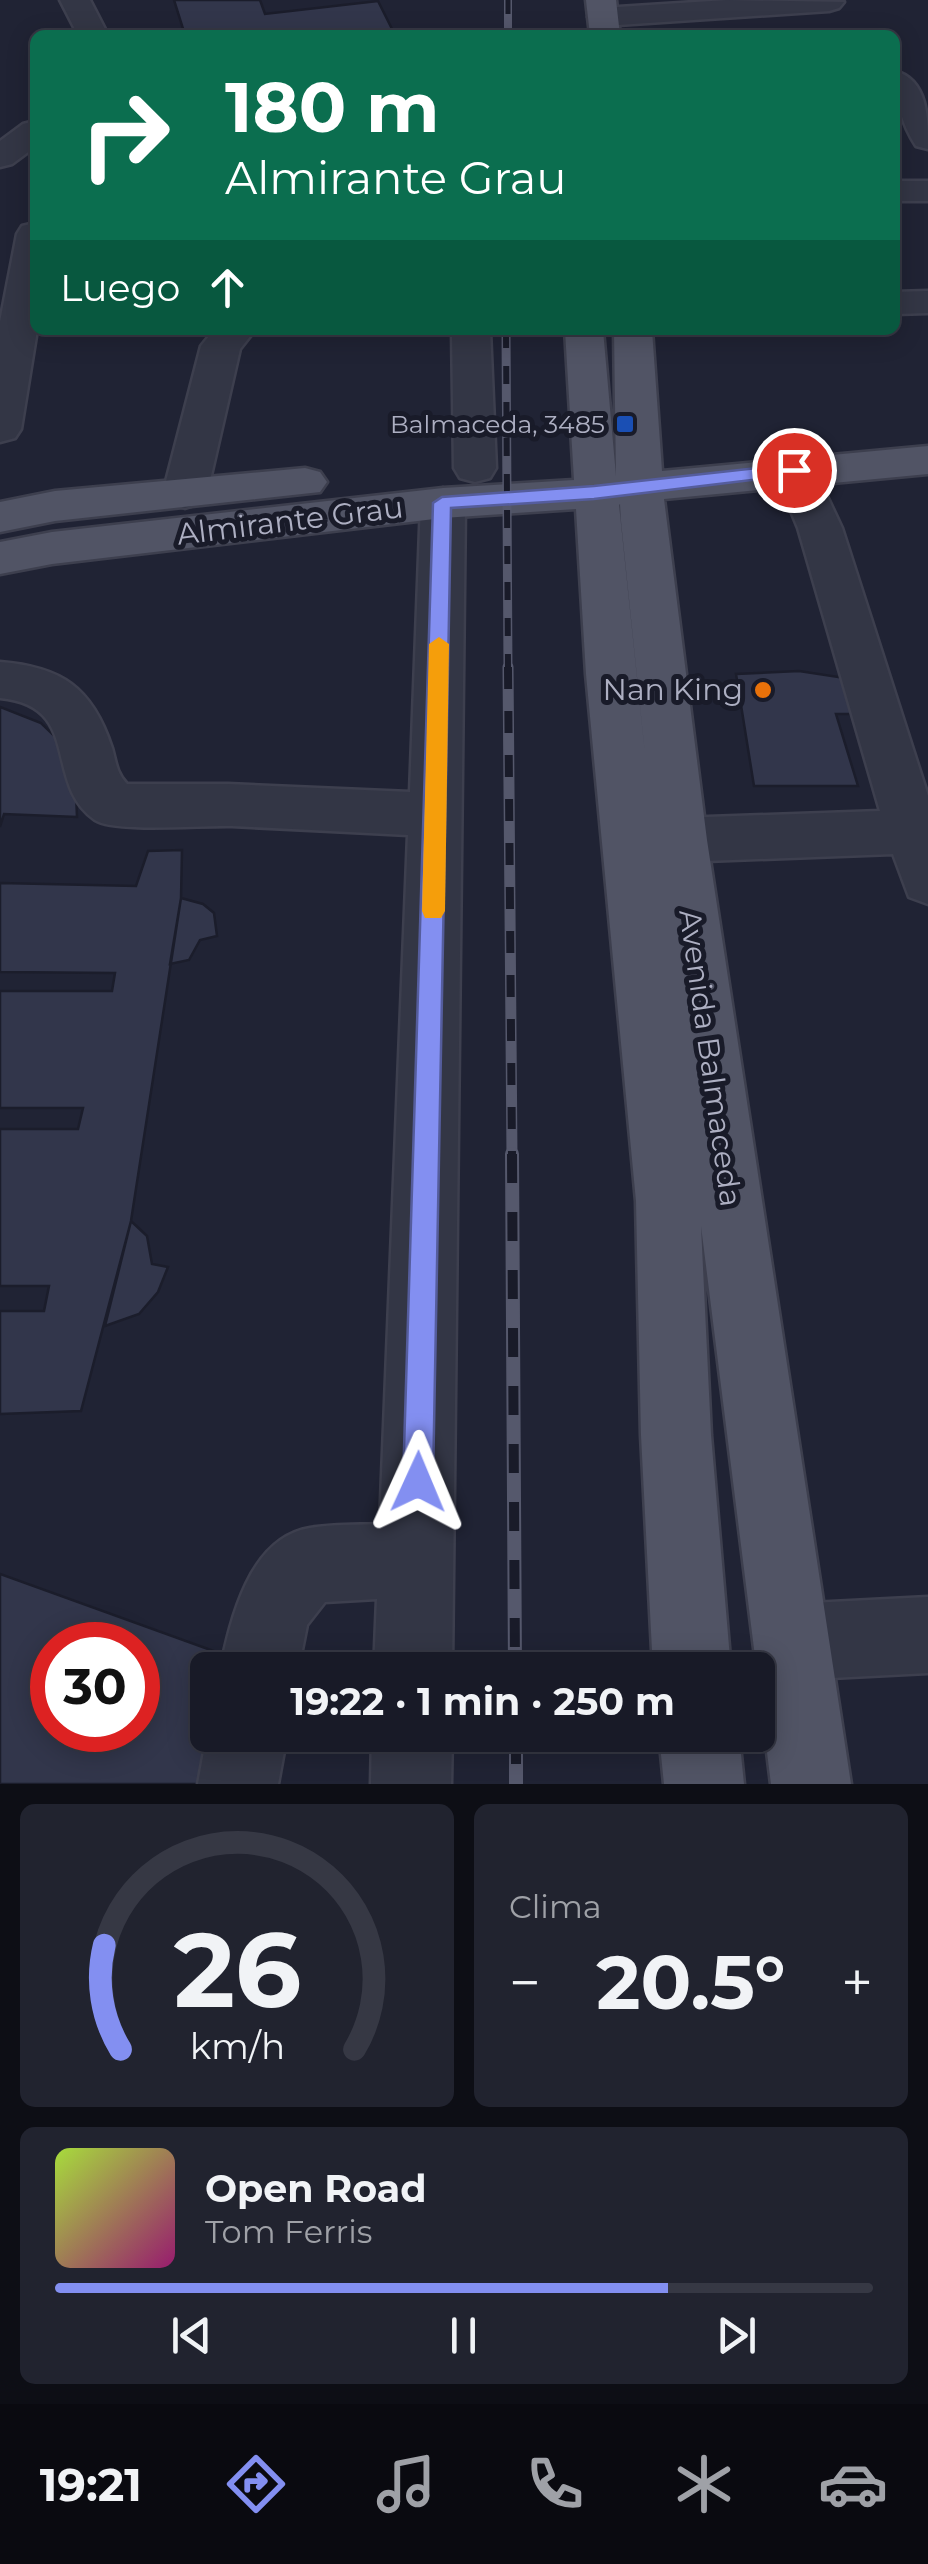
<!DOCTYPE html>
<html lang="es">
<head>
<meta charset="utf-8">
<style>
  :root { --surface:#181a27; --page:#21232f; --text:#f1f3f6; --muted:#9fa1a7; --line:#363844; --accent:#838ff1 }
  body { margin:0; font-family:Montserrat,sans-serif; background:var(--page); color:var(--text); height:100vh; display:flex; flex-direction:column; font-size:38px; white-space:nowrap }
  * { box-sizing:border-box; margin:0 }
  p { font-size:32px; color:var(--muted) }
  .icon { flex:none; width:55px; height:55px; fill:none; stroke:currentColor; stroke-width:2; stroke-linecap:round; stroke-linejoin:round }
  .map { position:relative; height:1784px; overflow:hidden }
  .panel { display:flex; flex-direction:column; gap:20px; padding:20px; background:#0d0e15; flex:1 }
  .panel>* { flex:none }
  .banner { position:absolute; left:30px; top:30px; width:870px; height:305px; border-radius:15px; box-shadow:0 5px 25px #0003,0 0 0 2px var(--line); background:#0b6e4f; color:#fff; overflow:hidden }
  .speed { position:absolute; left:30px; top:1622px; display:flex; gap:20px; font-size:50px; font-weight:700; text-align:center }
  .speed>* { display:grid; place-content:center; width:130px; height:130px; border-radius:50%; background:var(--surface); box-shadow:0 5px 25px #0003,0 0 0 2px var(--line); line-height:1 }
  .speed .limit { border:15px solid #d22; background:#fff; color:#111 }
  .pin { position:absolute; display:grid; place-items:center; width:85px; height:85px; color:#fff; margin:-42px; border:5px solid #fff; border-radius:50%; box-shadow:0 2px 10px #0007 }
  .me { position:absolute; width:110px; margin:-55px; rotate:1deg; stroke-linejoin:round; filter:drop-shadow(0 0 8px #0008) }
  .turn { display:flex; align-items:center; gap:35px; height:210px; padding:0 30px; font-size:45px }
  .turn .icon { width:130px; height:130px; stroke-width:2.5 }
  .turn b { display:block; font-size:70px; line-height:85px }
  .then { display:flex; align-items:center; height:95px; padding:0 30px; background:#0003; gap:20px; font-size:38px }
  .big { font-size:75px; font-weight:700; line-height:1.1 }
  .panel .card { flex:1; display:flex; flex-direction:column; justify-content:center; gap:15px; min-width:0; padding:0 35px; border-radius:15px; background:var(--page) }
  .panel .dial { align-items:center; gap:0 }
  .dial svg { height:260px; overflow:visible; fill:none; stroke:var(--line); stroke-width:7; stroke-linecap:round; text-anchor:middle }
  .dial text { fill:var(--text); stroke:none }
  .song { display:flex; align-items:center; gap:30px }
  .cover { width:120px; height:120px; border-radius:15px; background:linear-gradient(135deg,hsl(80 70% 55%),hsl(320 70% 35%)) }
  .played { height:10px; border-radius:5px; background:linear-gradient(90deg,var(--accent) 75%,var(--line) 75%) }
  .keys { display:flex; justify-content:space-around; direction:ltr }
  .heat { display:flex; justify-content:space-between; align-items:center; font-size:55px; direction:ltr }
  .panel .tiles { flex:1; display:grid; gap:20px; grid-template-columns:1fr 1fr }
  .card:last-child { grid-column:span 2 }
  .trip { position:absolute; left:190px; top:1652px; width:585px; height:100px; border-radius:15px; background:var(--surface); box-shadow:0 5px 25px #0003,0 0 0 2px var(--line); font-weight:700; line-height:100px; text-align:center }
  .dock { display:flex; height:160px; justify-content:space-around; align-items:center; background:#0a0a10; color:var(--muted) }
  .dock .icon { width:70px; height:70px }
  .dock .selected { color:var(--accent) }
  .dock b { font-size:45px; color:var(--text) }
  .map>svg:first-child { display:block }
  .building { fill:#32364b; stroke:#1b1d2b; stroke-width:2.5; fill-rule:evenodd }
  .lines { fill:none; stroke-linecap:round; stroke-linejoin:round }
  .minor-casing { stroke:#3d3f4e; stroke-width:5 }
  .major-casing { stroke:#3d3f4e; stroke-width:5 }
  .minor { fill:#333645; fill-rule:evenodd }
  .major { fill:#515465; fill-rule:evenodd }
  .rail-far3-casing { stroke:#55586c; stroke-width:8 }
  .rail-far2-casing { stroke:#55586c; stroke-width:9 }
  .rail-far1-casing { stroke:#55586c; stroke-width:11 }
  .rail-casing { stroke:#55586c; stroke-width:14 }
  .rail-far3 { stroke:#191b29; stroke-width:5; stroke-dasharray:14; stroke-linecap:butt }
  .rail-far2 { stroke:#191b29; stroke-width:6; stroke-dasharray:18; stroke-linecap:butt }
  .rail-far1 { stroke:#191b29; stroke-width:8; stroke-dasharray:22; stroke-linecap:butt }
  .rail { stroke:#191b29; stroke-width:10; stroke-dasharray:29; stroke-linecap:butt }
  .route { fill:#838ff1; stroke:#555d9d; stroke-width:2.5 }
  .slow { fill:#f59e0b }
  .transit-dot { fill:#1a4fb4; stroke:#191b29; stroke-width:4 }
  .food-dot { fill:#e8710a; stroke:#191b29; stroke-width:4 }
  .labels { text-anchor:middle; stroke-width:10; stroke-linejoin:round; paint-order:stroke }
  .far-poi-label { font-size:25px; fill:#adafc2; stroke:#191b29; text-anchor:end }
  .street-label { font-size:30px; fill:#adafc2; stroke:#191b29 }
  .poi-label { font-size:30px; fill:#adafc2; stroke:#191b29; text-anchor:end }
</style>
</head>
<body>
<div class="map">
<svg width="928" height="1784" viewBox="0 0 928 1784">
  <rect width="100%" height="100%" fill="#202334"/>
  <!-- building -->
  <path class="building" d="M174,0H260L265,14L378,1L395,35H185Z
    M799,671L845,678L855,714H836L858,786H754L736,674Z
    M0,707L41,723L66,747L75,769L77,817L4,814L0,827Z
    M182,850L181,898L131,1221L81,1411L0,1414V1311H44L49,1286H0V1129H78L83,1108H0V991H112L115,973L0,972V883L136,886L148,851Z
    M181,898L203,904L214,913L217,936L200,940L189,960L170,964Z
    M131,1221L147,1236L152,1264L168,1267L158,1292L139,1314L105,1326Z
    M0,1574L233,1658L228,1670H208L202,1784H0ZM52,1645H138V1730H52Z"/>
  <g class="lines">
    <!-- minor casing -->
    <g class="minor-casing">
      <path id="minor" d="M60,0H90L108,35H78Z
        M727,0L844,2L839,8L829,11L603,26L593,23L588,17L593,11L603,8Z
        M895,71C928,80 928,118 928,149L916,146C901,123 895,97 895,71Z
        M35,121V147L12,164L0,167V141L23,124Z
        M895,181H928V201H895Z
        M35,223L37,330L21,429L15,438L0,442V322L17,234L22,226Z
        M928,291V313L895,314V292Z
        M214,330H255L240,349L207,493L200,503L185,508L170,503L163,493L201,346Z
        M452,330H490L496,468L490,478L475,482L460,478L454,468Z
        M795,456L810,460L842,528L928,796V904L909,897L893,854L680,862L661,856L653,840L661,824L680,818L880,811L798,528L774,470L780,460Z
        M443,488L458,493L465,503L452,1670H374L377,1599L325,1602L307,1625L298,1670H220C231,1619 249,1538 310,1528C333,1524 357,1525 380,1524L408,835C349,832 291,829 232,826C203,825 115,833 95,820C42,783 84,706 0,698V662C61,667 92,687 112,748C116,762 116,772 127,784H228L410,792L421,503L428,493Z
        M928,1597V1673L792,1680L765,1669L754,1642L765,1615L792,1604Z
        M207,1735H287L278,1784H198Z
        M372,1735H452L451,1784H371Z"/>
    </g>
    <!-- major casing -->
    <g class="major-casing">
      <path id="major" d="M586,0H616L620,35H590Z
        M565,330H603L616,476L614,330H652L662,471L928,446V474L664,499L707,840L851,1784H771L701,1226L711,1435L731,1670H653L641,1435L636,1201L586,674L576,509L443,518L52,564L0,574V542L52,532L443,488L574,480ZM620,504L621,521L646,764L619,505Z
        M305,468L320,472L327,482L320,492L55,521L0,532V502L55,491Z
        M659,1735H739L744,1784H664Z"/>
    </g>
    <!-- minor -->
    <use href="#minor" class="minor"/>
    <!-- major -->
    <use href="#major" class="major"/>
    <!-- rail-far3 casing -->
    <g class="rail-far3-casing">
      <path id="rail-far3" d="M508,0V35"/>
    </g>
    <!-- rail-far2 casing -->
    <g class="rail-far2-casing">
      <path id="rail-far2" d="M506,330L508,670"/>
    </g>
    <!-- rail-far1 casing -->
    <g class="rail-far1-casing">
      <path id="rail-far1" d="M508,667L512,1156"/>
    </g>
    <!-- rail casing -->
    <g class="rail-casing">
      <path id="rail" d="M512,1154L515,1670
        M516,1735V1784"/>
    </g>
    <!-- rail-far3 -->
    <use href="#rail-far3" class="rail-far3"/>
    <!-- rail-far2 -->
    <use href="#rail-far2" class="rail-far2"/>
    <!-- rail-far1 -->
    <use href="#rail-far1" class="rail-far1"/>
    <!-- rail -->
    <use href="#rail" class="rail"/>
  </g>
  <!-- route -->
  <path class="route" d="M794,464L803,470L801,474L594,499L451,508L433,1482L429,1492L418,1497L407,1492L403,1482L433,503L442,497L594,486Z"/>
  <!-- slow -->
  <path class="slow" d="M439,637L449,644L445,911L441,918H425L422,911L429,644Z"/>
  <!-- markers -->
  <rect class="transit-dot" x="615" y="414" width="20" height="20" rx="5"/>
  <circle class="food-dot" cx="763" cy="690" r="10"/>
  <g class="labels">
    <!-- far-poi labels -->
    <g class="far-poi-label">
      <text x="605" y="433">Balmaceda, 3485</text>
    </g>
    <!-- street labels -->
    <g class="street-label">
      <text transform="translate(290 521) rotate(-7)" y="10">Almirante Grau</text>
      <text transform="translate(710 1058) rotate(82)" y="10">Avenida Balmaceda</text>
    </g>
    <!-- poi labels -->
    <g class="poi-label">
      <text x="743" y="700">Nan King</text>
    </g>
  </g>
</svg>
<div class="speed"><div class="limit">30</div></div>
<div class="pin" style="left:794px;top:470px;background:#d93025"><svg class="icon" aria-label="arrive" viewBox="0 0 24 24"><path d="M6 21V4h12l-3 4 3 4H6"/></svg></div>
<svg class="me" style="left:418px;top:1482px" viewBox="-20 -20 40 40"><path d="M0-17L14 15 0 8-14 15z" fill="#838ff1" stroke="#fff" stroke-width="4"/></svg>
<div class="trip">19:22 · 1 min · 250 m</div>
<div class="banner">
<div class="turn"><svg class="icon" aria-label="right" viewBox="0 0 24 24"><path d="M7 20v-9h11M14 6l5 5-5 5"/></svg><div><b>180 m</b>Almirante Grau</div></div>
<div class="then">Luego<svg class="icon" aria-label="ahead" viewBox="0 0 24 24"><path d="M12 20V5M6 11l6-6 6 6"/></svg></div>
</div>
</div>
<section class="panel">
<div class="tiles">
<div class="card dial"><svg viewBox="0 0 100 80">
<path d="M14 69A42 42 0 1 1 86 69"/>
<path d="M14 69A42 42 0 0 1 9 37" stroke="#838ff1"/>
<text x="50" y="56" font-size="32" font-weight="700">26</text>
<text x="50" y="72" font-size="11">km/h</text>
</svg></div>
<div class="card"><p>Clima</p>
<div class="heat"><a>−</a><b class="big">20.5°</b><a>+</a></div>
</div>
<div class="card">
<div class="song"><i class="cover"></i><div><b>Open Road</b><p>Tom Ferris</p></div></div>
<div class="played"></div>
<div class="keys"><svg class="icon" aria-label="previous" viewBox="0 0 24 24"><path d="M18 5L8 12l10 7zM5 5v14"/></svg><svg class="icon" aria-label="pause" viewBox="0 0 24 24"><path d="M8 5v14M16 5v14"/></svg><svg class="icon" aria-label="next" viewBox="0 0 24 24"><path d="M6 5l10 7-10 7zM19 5v14"/></svg></div>
</div>
</div>
</section>
<nav class="dock">
<b>19:21</b>
<svg class="icon selected" aria-label="directions" viewBox="0 0 24 24"><path d="M12 3l9 9-9 9-9-9zM9 14v-3h6M13 9l2 2-2 2"/></svg>
<svg class="icon" aria-label="music" viewBox="0 0 24 24"><path d="M9 18V5l10-2v13"/><circle cx="6" cy="18" r="3"/><circle cx="16" cy="16" r="3"/></svg>
<svg class="icon" aria-label="phone" viewBox="0 0 24 24"><path d="M5 4h4l2 5-3 2q2 4 5 5l2-3 5 2v4C11 20 4 13 5 4z"/></svg>
<svg class="icon" aria-label="climate" viewBox="0 0 24 24"><path d="M12 3v18M4 7l16 10M4 17L20 7"/></svg>
<svg class="icon" aria-label="car" viewBox="0 0 24 24"><path d="M5 17H2v-5l4-1 3-4h7l3 4 3 1v5h-3M9 17h6M6 11h13"/><circle cx="7" cy="17" r="2"/><circle cx="17" cy="17" r="2"/></svg>
</nav>
</body>
</html>
